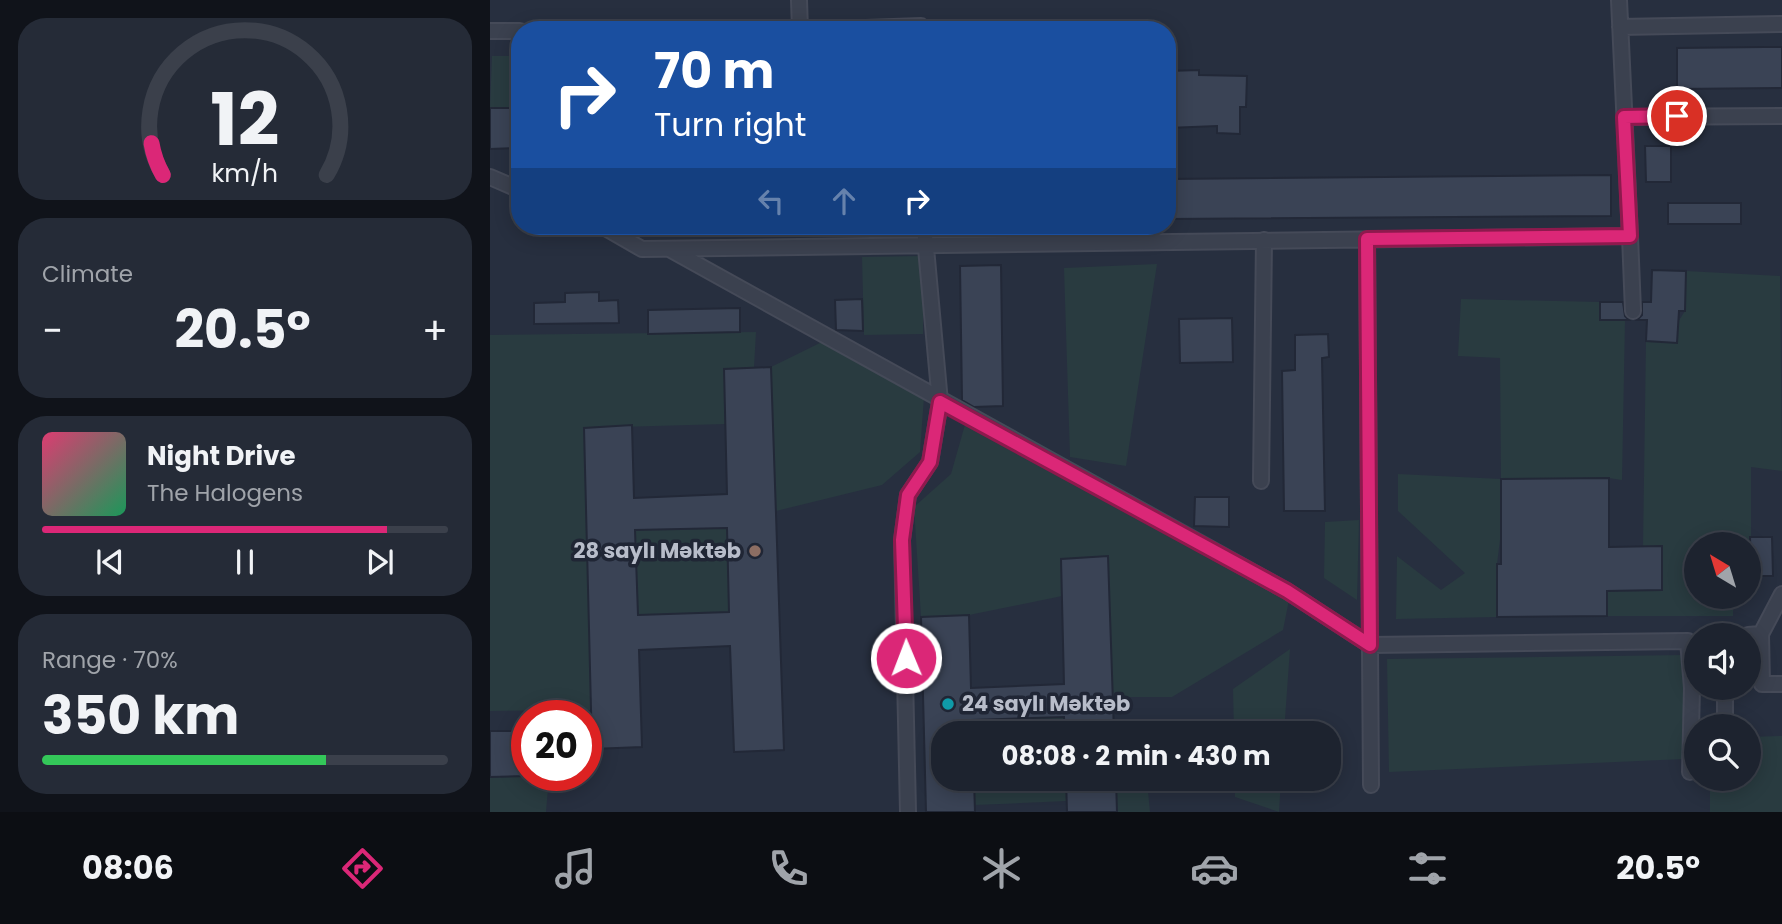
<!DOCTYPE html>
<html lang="en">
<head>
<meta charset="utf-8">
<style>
  :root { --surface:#1d232f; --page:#252b37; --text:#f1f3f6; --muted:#a0a4aa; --line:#3b404b; --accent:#db2777 }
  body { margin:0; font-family:Poppins,sans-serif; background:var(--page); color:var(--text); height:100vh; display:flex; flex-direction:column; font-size:26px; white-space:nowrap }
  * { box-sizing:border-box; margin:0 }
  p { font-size:23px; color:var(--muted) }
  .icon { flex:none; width:38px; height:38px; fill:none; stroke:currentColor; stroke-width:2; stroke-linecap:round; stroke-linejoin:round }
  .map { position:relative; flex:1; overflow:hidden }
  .side { display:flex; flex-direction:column; gap:18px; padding:18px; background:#10131a; width:490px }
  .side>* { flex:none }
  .guide { position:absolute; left:21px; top:21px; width:665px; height:214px; border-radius:28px; box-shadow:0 4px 18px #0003,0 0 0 2px var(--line); background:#1a4fa0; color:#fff; overflow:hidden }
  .needle { width:46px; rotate:322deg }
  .buttons { position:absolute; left:1194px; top:532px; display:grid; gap:14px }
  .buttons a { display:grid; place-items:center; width:77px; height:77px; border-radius:50%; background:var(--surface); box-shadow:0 4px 18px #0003,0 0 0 2px var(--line); font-size:35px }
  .speed { position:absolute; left:21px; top:700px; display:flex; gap:14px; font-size:35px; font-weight:700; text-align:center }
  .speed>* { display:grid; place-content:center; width:91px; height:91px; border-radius:50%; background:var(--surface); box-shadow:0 4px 18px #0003,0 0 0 2px var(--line); line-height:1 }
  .speed .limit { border:10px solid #d22; background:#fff; color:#111 }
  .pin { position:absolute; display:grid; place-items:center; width:60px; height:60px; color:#fff; margin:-30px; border:4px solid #fff; border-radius:50%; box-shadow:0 2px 7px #0007 }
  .me { position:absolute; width:77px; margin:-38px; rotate:359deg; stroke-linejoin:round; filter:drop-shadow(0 0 5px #0008) }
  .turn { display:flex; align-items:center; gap:24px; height:147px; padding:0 28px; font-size:32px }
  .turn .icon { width:91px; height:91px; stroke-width:2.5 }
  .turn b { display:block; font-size:49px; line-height:60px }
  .lanes { display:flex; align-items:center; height:66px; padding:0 28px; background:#0003; justify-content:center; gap:35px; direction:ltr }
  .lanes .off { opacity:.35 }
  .big { font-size:52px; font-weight:700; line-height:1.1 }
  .side .widget { flex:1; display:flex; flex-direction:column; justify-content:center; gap:10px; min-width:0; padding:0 24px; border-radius:28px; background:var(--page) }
  .side .dial { align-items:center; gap:0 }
  .dial svg { height:182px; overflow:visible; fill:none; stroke:var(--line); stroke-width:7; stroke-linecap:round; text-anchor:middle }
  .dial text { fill:var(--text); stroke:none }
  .song { display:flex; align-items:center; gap:21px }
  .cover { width:84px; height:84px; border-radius:10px; background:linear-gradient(135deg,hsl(340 70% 55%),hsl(150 70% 35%)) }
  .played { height:7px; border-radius:4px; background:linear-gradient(90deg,var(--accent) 85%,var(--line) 85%) }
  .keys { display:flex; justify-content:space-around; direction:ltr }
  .heat { display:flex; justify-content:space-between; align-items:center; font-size:38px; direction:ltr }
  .charge { height:10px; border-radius:5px; background:linear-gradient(90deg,#34c759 70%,var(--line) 0) }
  .trip { position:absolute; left:441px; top:721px; width:410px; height:70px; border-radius:28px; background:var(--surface); box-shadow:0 4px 18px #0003,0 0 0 2px var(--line); font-weight:700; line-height:70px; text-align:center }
  .tabs { display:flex; height:112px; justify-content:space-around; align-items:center; background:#0c0e13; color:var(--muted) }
  .tabs .icon { width:49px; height:49px }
  .tabs .on { color:var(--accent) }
  .tabs b { font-size:32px; color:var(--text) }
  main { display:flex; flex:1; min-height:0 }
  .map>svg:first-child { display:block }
  .green { fill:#293b40 }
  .building { fill:#3a4355; stroke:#222837; stroke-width:2; fill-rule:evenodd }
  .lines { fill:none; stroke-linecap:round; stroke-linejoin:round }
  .service-casing { stroke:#454a58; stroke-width:18 }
  .service { stroke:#3b414f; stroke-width:14 }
  .route-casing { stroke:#8e194d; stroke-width:18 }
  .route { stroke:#db2777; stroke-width:12 }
  .education-dot { fill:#8d6e63; stroke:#202635; stroke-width:2.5 }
  .culture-dot { fill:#0f9aa8; stroke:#202635; stroke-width:2.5 }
  .labels { text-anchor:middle; stroke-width:7; stroke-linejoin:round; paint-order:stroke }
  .poi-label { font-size:21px; font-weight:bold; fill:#b8bdca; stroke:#202635; text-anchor:end }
</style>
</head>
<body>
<main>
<section class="side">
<div class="widget dial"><svg viewBox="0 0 100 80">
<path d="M14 69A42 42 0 1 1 86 69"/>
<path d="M14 69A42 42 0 0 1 9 55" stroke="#db2777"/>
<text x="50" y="56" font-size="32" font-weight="700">12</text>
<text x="50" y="72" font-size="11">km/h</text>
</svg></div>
<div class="widget"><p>Climate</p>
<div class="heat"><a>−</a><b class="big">20.5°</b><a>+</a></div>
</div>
<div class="widget">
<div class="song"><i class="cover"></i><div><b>Night Drive</b><p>The Halogens</p></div></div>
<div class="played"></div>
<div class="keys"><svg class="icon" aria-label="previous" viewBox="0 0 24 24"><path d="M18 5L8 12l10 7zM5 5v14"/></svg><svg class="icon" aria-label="pause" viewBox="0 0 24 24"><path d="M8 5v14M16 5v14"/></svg><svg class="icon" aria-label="next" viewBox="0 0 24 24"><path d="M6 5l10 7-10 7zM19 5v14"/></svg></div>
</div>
<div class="widget"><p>Range · 70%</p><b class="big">350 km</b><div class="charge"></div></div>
</section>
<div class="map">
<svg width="1292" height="812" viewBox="0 0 1292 812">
  <rect width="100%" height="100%" fill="#272f3f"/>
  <!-- green -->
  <path class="green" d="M2,56H30V148H27V108H0Z
    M433,256V334L374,335L372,257Z
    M667,264L636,466L580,457L574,268Z
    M1196,271L1290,276L1292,471L1261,467V576L1258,577V544H1206V597L1209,601H1243V616H1117V591L1172,590V547H1153L1156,341L1187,343L1188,322L1195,311Z
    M971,299L1110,302V319L1135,320L1132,480L1119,478L1011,532L1007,564V617L906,619L907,556L951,590L975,573L908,511V474L1011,479L1010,358L968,356Z
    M266,332L264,367L234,370L235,424L94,428L101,710L0,711V335Z
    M336,340L434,397L430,452L392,485L286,511L281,367Z
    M476,421L799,600L793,630L682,697H623L618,557L571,559L572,596L479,615L431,617L424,507L461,474Z
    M869,520L867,600L834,578L835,522Z
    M237,528L239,612L148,615L145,530Z
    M800,649L794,733H744L743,689Z
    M1194,655V759L899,772L897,659Z
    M574,717L575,733H483L482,720Z
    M1292,736V812H1220V779H1258V737Z
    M0,777H59L56,812H0Z
    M484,779H576L577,801L485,805Z
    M626,779L657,781L660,812H627Z
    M745,779H791L789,812L745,797Z"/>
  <!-- building -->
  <path class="building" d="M1274,47H1292V88L1187,89V48Z
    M709,70V75L757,76L756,107H750V134L727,133V126L677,128V71Z
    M0,108H27V148L0,149Z
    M1155,146H1181V182H1156Z
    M1121,175V216L677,219V179Z
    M1178,203H1251V224H1178Z
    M511,265L513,406L484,407L472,400L470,266Z
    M1162,270L1196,271L1195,311H1189L1187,343L1156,341L1157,320H1147L1152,315V302H1161Z
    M109,292V301L128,300L129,323L44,324V303L75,302V293Z
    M372,299L373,331L346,330L345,300Z
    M1110,302H1133L1135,316L1139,320H1110Z
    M250,308V332L158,334V310Z
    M742,318L743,362L690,363L689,319Z
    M838,334L839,357L832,358L835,511H794L792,371L805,370V335Z
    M281,367L294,750L244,752L240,646L149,650L152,747L102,749L94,428L142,425L144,498L237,494L234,369ZM237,528L239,612L148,615L145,530Z
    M1119,478V547L1172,546V590L1117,591V616L1007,617V564H1011V479Z
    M705,497H739V527L704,526Z
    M1260,537H1282L1283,576H1261Z
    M618,556L624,733H575L574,717L482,720L483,733H453V779H484L485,812H436L431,617L479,615L481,688L574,684L571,559Z
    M0,731H34L35,776L0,777Z
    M576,779H626L627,812H577Z"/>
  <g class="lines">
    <!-- service casing -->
    <g class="service-casing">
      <path id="service" d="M309,0L310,30
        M1130,27L1292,24
        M320,30L431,26V30
        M0,31H30
        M1134,117L1292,116
        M0,177L30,190
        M112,226L152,249L1140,236L1129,0
        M1140,236L1143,311
        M877,239L881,785
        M181,250L797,591L880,645L1198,641L1202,688L1200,772
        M771,481L774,240
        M1271,634L1272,684H1292
        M1258,635L1271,634L1292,594
        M1235,726V688
        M418,812L412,540L418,495L440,462L450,402L434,226"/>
    </g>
    <!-- service -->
    <use href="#service" class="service"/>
  </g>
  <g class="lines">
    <!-- route casing -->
    <g class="route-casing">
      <path id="route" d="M416,658L412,540L418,495L440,462L450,402L797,591L880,645L877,239L1140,236L1134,117L1187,116"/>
    </g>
    <!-- route -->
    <use href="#route" class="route"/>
  </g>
  <!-- markers -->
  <circle class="education-dot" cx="265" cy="551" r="7"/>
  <circle class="culture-dot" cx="458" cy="704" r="7"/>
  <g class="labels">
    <!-- poi labels -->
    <g class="poi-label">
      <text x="251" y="558">28 saylı Məktəb</text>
      <text x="472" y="711" text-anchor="start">24 saylı Məktəb</text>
    </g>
  </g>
</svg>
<div class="buttons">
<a><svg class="needle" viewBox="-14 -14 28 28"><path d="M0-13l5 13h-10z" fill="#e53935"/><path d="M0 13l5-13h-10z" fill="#a0a4aa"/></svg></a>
<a><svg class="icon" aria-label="sound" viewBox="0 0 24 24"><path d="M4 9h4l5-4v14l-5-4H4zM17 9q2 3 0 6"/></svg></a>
<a><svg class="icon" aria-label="search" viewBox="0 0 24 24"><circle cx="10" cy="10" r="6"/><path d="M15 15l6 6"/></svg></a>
</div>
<div class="speed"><div class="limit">20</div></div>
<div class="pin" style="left:1187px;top:116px;background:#d93025"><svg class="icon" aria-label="arrive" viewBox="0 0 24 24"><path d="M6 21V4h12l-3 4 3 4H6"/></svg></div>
<svg class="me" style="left:416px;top:658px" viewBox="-20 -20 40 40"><circle r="17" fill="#db2777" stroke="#fff" stroke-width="3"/><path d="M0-11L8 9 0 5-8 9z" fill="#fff"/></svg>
<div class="trip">08:08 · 2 min · 430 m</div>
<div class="guide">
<div class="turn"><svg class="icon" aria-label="right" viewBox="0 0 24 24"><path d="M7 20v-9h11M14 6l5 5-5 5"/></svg><div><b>70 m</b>Turn right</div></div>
<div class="lanes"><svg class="icon off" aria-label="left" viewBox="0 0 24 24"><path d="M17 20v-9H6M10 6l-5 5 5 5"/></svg><svg class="icon off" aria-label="ahead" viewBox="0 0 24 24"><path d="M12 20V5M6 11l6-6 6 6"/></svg><svg class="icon" aria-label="right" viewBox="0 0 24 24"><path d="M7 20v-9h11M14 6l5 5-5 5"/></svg></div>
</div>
</div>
</main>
<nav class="tabs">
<b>08:06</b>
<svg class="icon on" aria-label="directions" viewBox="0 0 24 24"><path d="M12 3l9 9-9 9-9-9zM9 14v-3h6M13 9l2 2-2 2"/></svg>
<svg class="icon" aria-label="music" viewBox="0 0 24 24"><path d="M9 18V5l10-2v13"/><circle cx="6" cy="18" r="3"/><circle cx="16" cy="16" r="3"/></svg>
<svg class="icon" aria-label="phone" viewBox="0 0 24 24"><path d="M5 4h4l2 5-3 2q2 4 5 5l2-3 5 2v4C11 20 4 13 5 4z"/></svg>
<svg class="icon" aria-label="climate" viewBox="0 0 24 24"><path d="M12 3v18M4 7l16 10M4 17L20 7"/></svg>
<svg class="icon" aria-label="car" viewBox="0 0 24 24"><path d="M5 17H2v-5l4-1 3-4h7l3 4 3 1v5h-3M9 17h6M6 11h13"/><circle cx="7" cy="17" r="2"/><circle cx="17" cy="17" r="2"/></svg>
<svg class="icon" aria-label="filters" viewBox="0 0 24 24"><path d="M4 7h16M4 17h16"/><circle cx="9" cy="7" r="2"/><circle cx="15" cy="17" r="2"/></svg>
<b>20.5°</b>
</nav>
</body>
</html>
